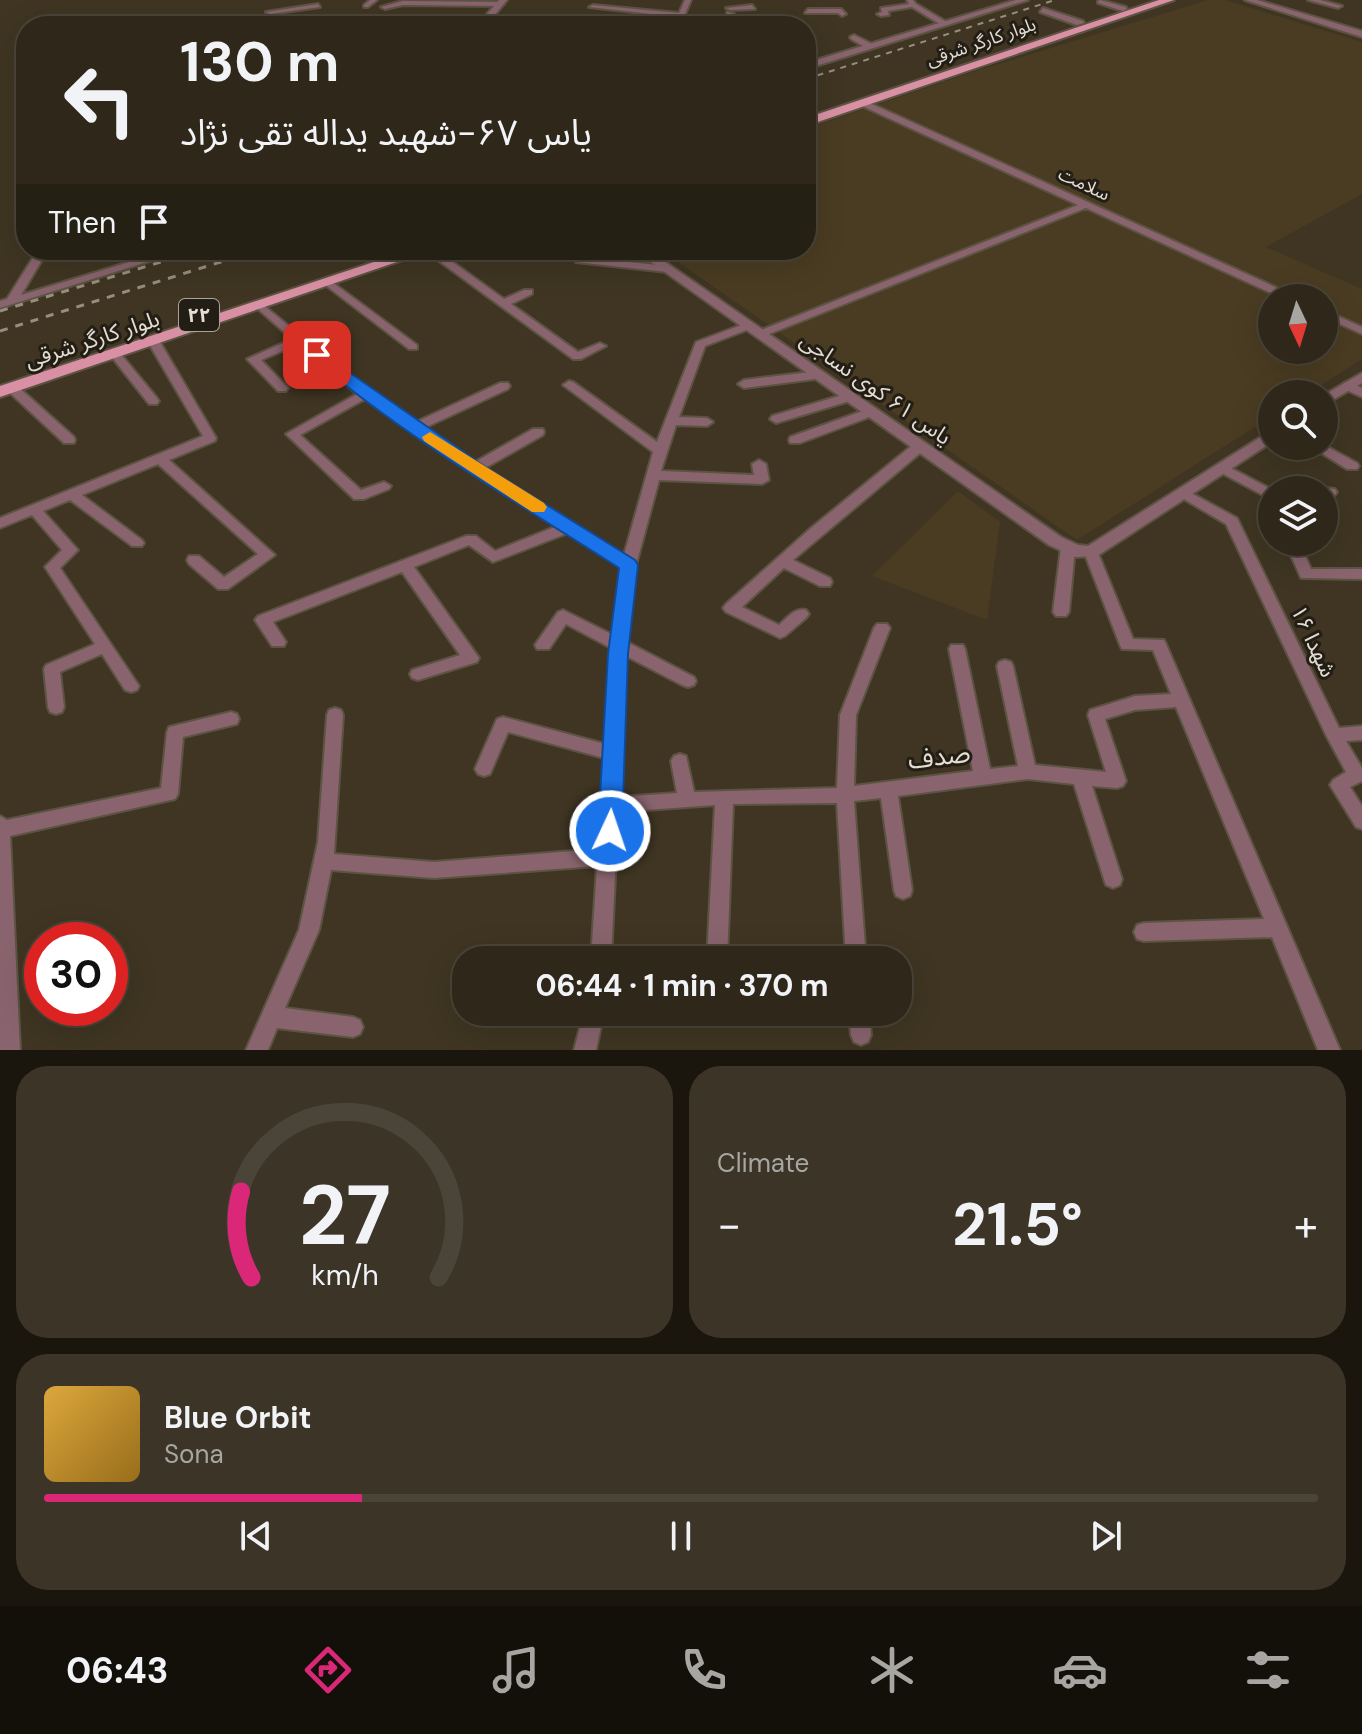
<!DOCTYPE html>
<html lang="en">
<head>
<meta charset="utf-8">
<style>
  :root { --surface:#2f281a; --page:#3b3427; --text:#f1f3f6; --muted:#a7a6a2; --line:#4a4439; --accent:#db2777 }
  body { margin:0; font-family:"DM Sans","Noto Sans Arabic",sans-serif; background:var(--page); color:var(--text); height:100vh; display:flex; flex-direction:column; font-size:30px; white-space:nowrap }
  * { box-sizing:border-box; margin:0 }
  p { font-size:26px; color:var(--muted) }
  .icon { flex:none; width:44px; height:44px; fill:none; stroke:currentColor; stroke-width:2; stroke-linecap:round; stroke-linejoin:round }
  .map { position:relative; height:1050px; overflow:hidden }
  .panel { display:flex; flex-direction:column; gap:16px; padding:16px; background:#1a160e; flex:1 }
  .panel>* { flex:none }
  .banner { position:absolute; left:16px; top:16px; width:800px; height:244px; border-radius:32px; box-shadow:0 8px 32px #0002,0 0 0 2px var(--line); background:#2f281a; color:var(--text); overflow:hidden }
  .needle { width:52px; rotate:176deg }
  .controls { position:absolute; left:1258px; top:284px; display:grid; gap:16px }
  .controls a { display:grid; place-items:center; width:80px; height:80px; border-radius:50%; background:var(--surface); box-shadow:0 8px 32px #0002,0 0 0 2px var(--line); font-size:40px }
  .speed { position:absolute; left:24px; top:922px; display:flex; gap:16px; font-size:40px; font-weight:700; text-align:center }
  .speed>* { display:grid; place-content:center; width:104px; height:104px; border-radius:50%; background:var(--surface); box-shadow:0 8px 32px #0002,0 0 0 2px var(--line); line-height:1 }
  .speed .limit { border:12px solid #d22; background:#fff; color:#111 }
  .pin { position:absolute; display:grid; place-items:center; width:68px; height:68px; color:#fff; margin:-34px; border-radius:16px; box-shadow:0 4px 12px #0006 }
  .me { position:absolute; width:88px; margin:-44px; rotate:3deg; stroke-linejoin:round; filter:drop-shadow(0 0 6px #0008) }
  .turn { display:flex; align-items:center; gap:28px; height:168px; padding:0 32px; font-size:36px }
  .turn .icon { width:104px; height:104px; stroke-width:2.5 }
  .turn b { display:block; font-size:56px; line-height:68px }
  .then { display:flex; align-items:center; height:76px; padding:0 32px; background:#0003; gap:16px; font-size:30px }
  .big { font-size:60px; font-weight:700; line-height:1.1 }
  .panel .widget { flex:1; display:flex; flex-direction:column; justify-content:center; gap:12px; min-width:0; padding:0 28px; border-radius:32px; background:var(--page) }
  .panel .dial { align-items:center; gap:0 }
  .dial svg { height:208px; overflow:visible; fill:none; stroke:var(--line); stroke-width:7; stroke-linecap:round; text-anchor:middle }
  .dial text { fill:var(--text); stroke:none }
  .song { display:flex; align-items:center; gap:24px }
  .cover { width:96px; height:96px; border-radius:12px; background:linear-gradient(135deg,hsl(40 70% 55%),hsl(40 70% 35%)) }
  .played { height:8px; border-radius:4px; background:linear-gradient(90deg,var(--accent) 25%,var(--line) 25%) }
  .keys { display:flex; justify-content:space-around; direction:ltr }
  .heat { display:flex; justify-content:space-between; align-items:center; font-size:44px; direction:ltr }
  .panel .tiles { flex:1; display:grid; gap:16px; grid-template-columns:1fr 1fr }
  .widget:last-child { grid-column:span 2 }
  .trip { position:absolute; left:452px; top:946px; width:460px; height:80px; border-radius:32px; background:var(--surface); box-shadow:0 8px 32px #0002,0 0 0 2px var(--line); font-weight:700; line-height:80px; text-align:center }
  .menu { display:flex; height:128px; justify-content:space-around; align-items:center; background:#13100a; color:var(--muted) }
  .menu .icon { width:56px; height:56px }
  .menu .active { color:var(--accent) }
  .menu b { font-size:36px; color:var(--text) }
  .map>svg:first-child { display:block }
  .built { fill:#4a3c22; fill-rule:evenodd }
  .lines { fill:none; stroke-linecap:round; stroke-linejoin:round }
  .minor-casing { stroke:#5d5342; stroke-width:4 }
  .tertiary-casing { stroke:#5d5342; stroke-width:4 }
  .primary-casing { stroke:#5d5342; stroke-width:4 }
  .minor { fill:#89646e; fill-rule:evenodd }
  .tertiary { fill:#89646e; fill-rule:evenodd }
  .primary { fill:#d990a5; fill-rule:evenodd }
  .rail-far1 { stroke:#968e7f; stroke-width:2; stroke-dasharray:6 6; stroke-linecap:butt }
  .rail { stroke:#968e7f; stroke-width:3; stroke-dasharray:8 8; stroke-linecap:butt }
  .route { fill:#1a73e8; stroke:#114b97; stroke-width:2 }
  .slow { fill:#f59e0b }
  .labels { text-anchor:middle; stroke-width:6; stroke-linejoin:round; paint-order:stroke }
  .far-street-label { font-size:18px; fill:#e4ddd2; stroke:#221d15 }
  .shield { fill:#221d15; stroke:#aaa399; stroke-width:2 }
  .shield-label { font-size:20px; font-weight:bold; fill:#e4ddd2 }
  .street-label { font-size:22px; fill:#e4ddd2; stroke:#221d15 }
  .near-street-label { font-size:26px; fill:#e4ddd2; stroke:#221d15 }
</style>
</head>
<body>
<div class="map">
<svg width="1362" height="1050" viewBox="0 0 1362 1050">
  <rect width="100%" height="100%" fill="#3f3522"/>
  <!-- built -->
  <path class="built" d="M1208,0H1225L1362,42V194L1266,247L1362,289V359L1307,394H1272V416L1077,540L661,250H806V129L976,71ZM1272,298H1324V350H1272Z
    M958,491L1000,522L987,620L872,576Z"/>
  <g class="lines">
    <!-- minor casing -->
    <g class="minor-casing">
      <path id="minor" d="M370,0H377L368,7H364V5Z
        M685,0H691L680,26H672L677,17L589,7L593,5L679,13Z
        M907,0H913L916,4L950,24L943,26L912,7L888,11L889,15L881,16L877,14L882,12L881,8L909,4Z
        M1100,0L1126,7L1127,9L1123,11L1098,3V1Z
        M1308,0H1320L1342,6L1338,8Z
        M403,1L500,2L504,4L500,6L403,5L385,9L381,7Z
        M318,4L320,7L270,14L266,12Z
        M752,5L755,9L730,10L726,8Z
        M1043,8L1083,21L1084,23L1077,25L1040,12Z
        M808,9H841L846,14L842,16L838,13H805Z
        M727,12L734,14V26H717L726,24Z
        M270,19L283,26L270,24L253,26Z
        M485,22L506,26H314L318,24Z
        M854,35L874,45L875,47L868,49L851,39L850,37Z
        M863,100L1295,296L1296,298H1282L1086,208L764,336H756V332L1078,205L860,105L859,103Z
        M169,250H185L0,308V301L7,299L36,253L40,252L45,255L21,295Z
        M424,250H436L504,299L524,290H532V294L511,304L578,352L600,343L606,346L581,359H573Z
        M580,257L667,266L672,269L667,272L576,262V258Z
        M328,279L417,345V349H409L324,284V280Z
        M262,304L358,383L416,422L500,383H508L510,386L508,389L424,428L475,462L533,429H543L544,432L543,435L485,468L624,555L653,452L563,385L569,381L573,382L657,442L696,342L744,324H752V328L705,346L679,417L707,418L713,422L707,426L676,425L661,471L754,475L752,464L759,460L766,464L769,480L762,484L659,480L636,565L627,642L694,677L696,681L694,685L688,687L682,685L626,656L619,797L677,793L671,761L674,756L680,754L686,756L694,792L837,788L840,715L874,628L877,624H887L890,628L856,715L854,786L973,771L949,649L951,645H963L965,649L990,769L1018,766L997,666L999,662L1005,660L1011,662L1013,666L1035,765L1106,772L1088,715L1090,710L1135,696L1171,694L1153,650L1122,649L1120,645L1084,552L1091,547L1096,548L1133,639L1164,640L1166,644L1340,1050H1318L1272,937L1144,941L1137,939L1134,932L1137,925L1144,923L1264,919L1176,707L1135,710L1105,719L1126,781L1123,786L1117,788L1092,786L1122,879L1120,885L1113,888L1106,885L1104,879L1074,784L1028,779L898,796L912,890L910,896L903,899L896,896L894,890L881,798L854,801L866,960H846L837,803L733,804L727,960H707L715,805L618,812L611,960H591L597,866L434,878L331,870L319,930L285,1008L353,1017L360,1020L363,1027L360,1034L353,1037L277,1028L268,1050H246L299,930L318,842L327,715L329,710L335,708L341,710L343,715L334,854L434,862L598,849L604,758L508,732L490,774L484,776L478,774L475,769L497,719L503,717L605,744L611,648L566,624L549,649H537L535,645L558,612L563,610L613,635L621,567L568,533L493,562L469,545L414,567L479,658L477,662L418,680L412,678L410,674L412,670L460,655L402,572L273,622L286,642L284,646H272L255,620L258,616L466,536H476L495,551L557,526L470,471L365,399L300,435L361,490L384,482L391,486L389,489L364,499H354L286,434L357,394L299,344L261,360L288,388L286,391H278L247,359L292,339L258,309L256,307Z
        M1324,310L1362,327V334L1324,317Z
        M154,339L160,342L216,438L215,441L169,460L275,555L228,589H218L189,564L187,560L189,556H199L224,577L258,554L158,464L82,495L142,540L144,543L142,546H132L70,500L43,511L78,550L60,568L139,686L137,690L131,692L125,690L102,654L60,672L64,707L62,712L56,714L50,712L48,707L44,669L46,665L95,644L45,567L62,550L32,515L0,528V518L203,436L148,342Z
        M115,350L119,352L157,398L159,401L157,404H149L111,356V352Z
        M819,371L825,375L823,378L744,388L738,384L744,380Z
        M1348,382L1362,388V397L1344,389L1342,386L1344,383Z
        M12,384L16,385L74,437L75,440L74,443H64L8,391L6,388L8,385Z
        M849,393L853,394L855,397L853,400L776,423L770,419L772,416Z
        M871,408L877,412L875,415L800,443H790L789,440L790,437Z
        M920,442L926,446L925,449L793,560L830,578L832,582L830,586H820L784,568L742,607L779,625C787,618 795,607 806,610L809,614L806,618L785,636L780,638L726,612L723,608L726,604L811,528L915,443Z
        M1324,445L1357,463L1359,466L1357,469H1347L1310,446Z
        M1221,463L1273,490L1272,500L1216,470L1214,467Z
        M1182,488L1237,518L1339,728L1362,726V740L1346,741L1362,768V781L1350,787L1362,806V829L1356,827L1330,785L1333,780L1346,772L1326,735L1226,524L1177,495L1175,492Z
        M1324,488L1335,489L1337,492L1335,495L1324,496V490H1318Z
        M1068,542L1075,547L1069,612L1066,616H1056L1053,612L1061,547Z
        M1285,542H1299L1311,569H1362V579L1301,578Z
        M231,712L237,714L239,719L237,724L183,737L178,794L175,799L10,836L20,1050H0V816L7,820L161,788L167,732L169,727Z
        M584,1012H604L596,1050H574Z
        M849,1012H869L871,1035L868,1042L861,1045L854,1042L851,1035Z"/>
    </g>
    <!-- tertiary casing -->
    <g class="tertiary-casing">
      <path id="tertiary" d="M499,0H507L489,22V26H481L482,20Z
        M1016,0H1028L806,69V63Z
        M1245,0H1257L1362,31V37Z
        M634,250H648L1061,537L1078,545L1088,546L1272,430V442L1097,556L1075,557L1049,545Z
        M1362,373V383L1324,405V395Z"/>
    </g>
    <!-- primary casing -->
    <g class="primary-casing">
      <path id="primary" d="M1159,0H1174L806,126V118Z
        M410,250H432L0,397V386Z"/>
    </g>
    <!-- minor -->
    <use href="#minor" class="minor"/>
    <!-- tertiary -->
    <use href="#tertiary" class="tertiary"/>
    <!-- primary -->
    <use href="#primary" class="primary"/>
    <!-- rail-far1 -->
    <path class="rail-far1" d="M806,79L1055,0"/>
    <!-- rail -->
    <path class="rail" d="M0,311L200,250
      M0,331L259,250"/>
  </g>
  <!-- route -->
  <path class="route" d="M317,350L481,464L635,560L638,565L628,654L622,831L619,839L610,842L602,839L598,831L608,654L619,568C515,501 406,438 312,358L310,355Z"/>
  <!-- slow -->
  <path class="slow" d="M430,432L544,503L547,507L544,512H532L424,441L422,437Z"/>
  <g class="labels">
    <!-- far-street labels -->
    <g class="far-street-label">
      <text transform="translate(981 42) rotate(-19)" y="6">بلوار کارگر شرقی</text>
      <text transform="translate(1084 184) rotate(25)" y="6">سلامت</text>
    </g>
    <!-- shield labels -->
    <rect class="shield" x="179" y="299" width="40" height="32" rx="6"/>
    <g class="shield-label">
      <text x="199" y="322">۲۲</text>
    </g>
    <!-- street labels -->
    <g class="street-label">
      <text transform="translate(92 339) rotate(-18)" y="8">بلوار کارگر شرقی</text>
      <text transform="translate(876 388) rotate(35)" y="8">یاس ۶۱ کوی نساجی</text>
      <text transform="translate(1314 641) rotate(65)" y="8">شهدا ۱۶</text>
    </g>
    <!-- near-street labels -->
    <g class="near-street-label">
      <text transform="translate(939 756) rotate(-7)" y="9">صدف</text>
    </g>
  </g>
</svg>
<div class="controls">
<a><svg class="needle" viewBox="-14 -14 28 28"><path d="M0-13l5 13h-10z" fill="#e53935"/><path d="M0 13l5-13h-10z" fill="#a7a6a2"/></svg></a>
<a><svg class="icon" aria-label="search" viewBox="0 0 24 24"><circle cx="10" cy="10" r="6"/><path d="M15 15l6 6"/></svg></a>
<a><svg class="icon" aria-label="layers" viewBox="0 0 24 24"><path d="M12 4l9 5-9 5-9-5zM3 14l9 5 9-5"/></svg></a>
</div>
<div class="speed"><div class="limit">30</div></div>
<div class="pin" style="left:317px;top:355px;background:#d93025"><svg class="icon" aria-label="arrive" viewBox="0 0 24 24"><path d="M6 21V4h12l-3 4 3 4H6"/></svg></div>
<svg class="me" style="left:610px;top:831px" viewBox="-20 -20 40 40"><circle r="17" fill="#1a73e8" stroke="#fff" stroke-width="3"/><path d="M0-11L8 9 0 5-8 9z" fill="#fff"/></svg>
<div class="trip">06:44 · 1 min · 370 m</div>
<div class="banner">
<div class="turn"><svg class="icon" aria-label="left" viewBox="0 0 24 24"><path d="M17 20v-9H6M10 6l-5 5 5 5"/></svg><div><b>130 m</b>یاس ۶۷-شهید یداله تقی نژاد</div></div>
<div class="then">Then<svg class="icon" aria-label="arrive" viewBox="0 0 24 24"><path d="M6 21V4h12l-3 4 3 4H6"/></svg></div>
</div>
</div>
<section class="panel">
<div class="tiles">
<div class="widget dial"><svg viewBox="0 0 100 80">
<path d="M14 69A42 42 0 1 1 86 69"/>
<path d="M14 69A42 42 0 0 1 10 36" stroke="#db2777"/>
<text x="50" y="56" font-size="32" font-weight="700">27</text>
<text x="50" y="72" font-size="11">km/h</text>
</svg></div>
<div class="widget"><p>Climate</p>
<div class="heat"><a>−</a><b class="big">21.5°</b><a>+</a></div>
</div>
<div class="widget">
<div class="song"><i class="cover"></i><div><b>Blue Orbit</b><p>Sona</p></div></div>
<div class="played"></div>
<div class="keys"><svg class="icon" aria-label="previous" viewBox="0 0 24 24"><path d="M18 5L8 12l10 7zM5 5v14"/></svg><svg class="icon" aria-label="pause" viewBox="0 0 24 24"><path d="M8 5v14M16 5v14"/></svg><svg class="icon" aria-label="next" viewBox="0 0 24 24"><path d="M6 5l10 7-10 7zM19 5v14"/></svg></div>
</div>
</div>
</section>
<nav class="menu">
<b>06:43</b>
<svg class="icon active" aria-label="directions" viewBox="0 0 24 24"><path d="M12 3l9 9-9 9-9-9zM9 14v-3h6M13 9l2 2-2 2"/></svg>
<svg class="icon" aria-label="music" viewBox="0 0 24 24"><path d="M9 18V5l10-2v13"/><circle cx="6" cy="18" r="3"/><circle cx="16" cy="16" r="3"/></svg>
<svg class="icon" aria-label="phone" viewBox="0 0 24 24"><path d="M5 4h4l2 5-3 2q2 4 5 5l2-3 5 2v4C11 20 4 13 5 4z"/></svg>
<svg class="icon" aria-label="climate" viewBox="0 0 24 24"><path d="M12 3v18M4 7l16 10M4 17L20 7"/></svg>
<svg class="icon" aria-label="car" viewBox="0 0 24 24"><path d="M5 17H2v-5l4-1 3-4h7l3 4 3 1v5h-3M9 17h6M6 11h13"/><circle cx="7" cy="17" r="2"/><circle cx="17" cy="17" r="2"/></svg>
<svg class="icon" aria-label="filters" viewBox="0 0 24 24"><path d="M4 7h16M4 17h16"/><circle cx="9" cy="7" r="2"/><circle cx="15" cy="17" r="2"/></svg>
</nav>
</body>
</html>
